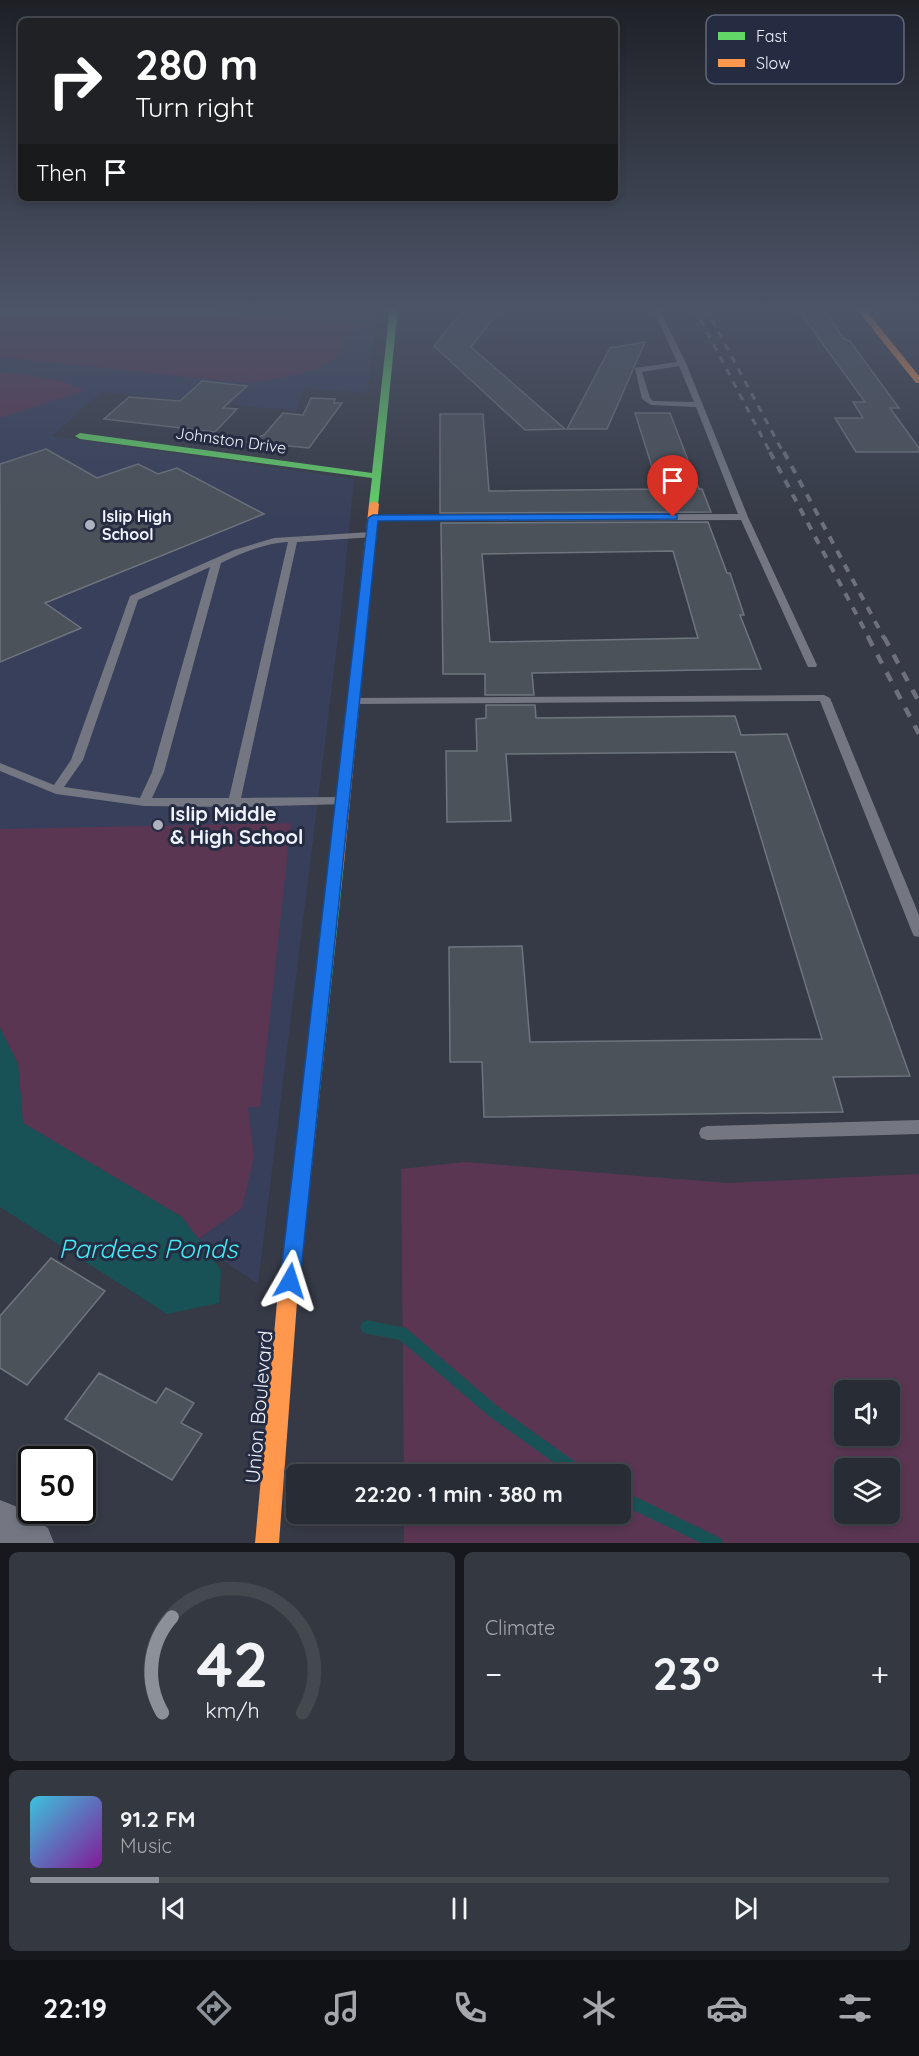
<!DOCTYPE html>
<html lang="en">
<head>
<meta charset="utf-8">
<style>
  :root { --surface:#282c34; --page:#343840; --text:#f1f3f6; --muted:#a5a7ac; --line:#44484f; --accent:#8c9099 }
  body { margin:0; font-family:Quicksand,sans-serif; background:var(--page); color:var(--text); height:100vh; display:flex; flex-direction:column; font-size:22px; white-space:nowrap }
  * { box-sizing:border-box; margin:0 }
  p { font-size:20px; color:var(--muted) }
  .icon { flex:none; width:33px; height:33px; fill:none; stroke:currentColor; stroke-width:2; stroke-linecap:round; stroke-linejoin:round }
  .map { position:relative; height:1543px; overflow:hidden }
  .side { display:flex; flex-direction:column; gap:9px; padding:9px; background:#16181d; flex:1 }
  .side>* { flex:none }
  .hud { position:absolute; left:18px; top:18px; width:600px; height:183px; border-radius:9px; box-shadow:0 3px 9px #0003,0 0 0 2px var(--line); background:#202124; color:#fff; overflow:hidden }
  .fabs { position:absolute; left:834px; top:1380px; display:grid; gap:12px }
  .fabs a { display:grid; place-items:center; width:66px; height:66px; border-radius:9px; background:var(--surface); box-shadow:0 3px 9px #0003,0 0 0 2px var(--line); font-size:30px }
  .speed { position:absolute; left:18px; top:1446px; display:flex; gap:12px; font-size:30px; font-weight:700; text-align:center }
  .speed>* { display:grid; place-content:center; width:78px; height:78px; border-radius:50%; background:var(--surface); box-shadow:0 3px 9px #0003,0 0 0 2px var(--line); line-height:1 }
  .speed .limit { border:3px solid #111; border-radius:9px; background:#fff; color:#111 }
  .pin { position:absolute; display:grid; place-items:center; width:51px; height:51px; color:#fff; margin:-62px -26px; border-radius:50% 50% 50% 0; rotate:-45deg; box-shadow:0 0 6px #0007 }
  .pin .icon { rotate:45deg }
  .me { position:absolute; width:66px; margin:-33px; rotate:6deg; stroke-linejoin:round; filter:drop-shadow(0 0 4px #0008) }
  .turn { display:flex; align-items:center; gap:21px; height:126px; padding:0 18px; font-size:27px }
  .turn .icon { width:78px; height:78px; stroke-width:2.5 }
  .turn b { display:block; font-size:42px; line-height:51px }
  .then { display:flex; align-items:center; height:57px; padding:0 18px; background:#0003; gap:12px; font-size:22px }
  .big { font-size:45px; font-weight:700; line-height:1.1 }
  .side .card { flex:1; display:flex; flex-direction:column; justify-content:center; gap:9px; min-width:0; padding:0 21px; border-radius:9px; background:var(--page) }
  .side .dial { align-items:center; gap:0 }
  .dial svg { height:156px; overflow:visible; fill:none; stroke:var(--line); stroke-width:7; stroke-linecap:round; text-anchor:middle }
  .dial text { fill:var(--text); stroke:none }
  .song { display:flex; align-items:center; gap:18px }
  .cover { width:72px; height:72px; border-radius:9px; background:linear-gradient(135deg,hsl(190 70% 55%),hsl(290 70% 35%)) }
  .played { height:6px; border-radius:3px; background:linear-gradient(90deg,var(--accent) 15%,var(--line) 15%) }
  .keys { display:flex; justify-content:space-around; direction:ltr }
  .heat { display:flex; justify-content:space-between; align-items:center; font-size:33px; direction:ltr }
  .side .tiles { flex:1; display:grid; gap:9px; grid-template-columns:1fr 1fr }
  .card:last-child { grid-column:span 2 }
  .trip { position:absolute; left:286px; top:1464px; width:345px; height:60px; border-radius:9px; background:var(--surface); box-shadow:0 3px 9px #0003,0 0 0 2px var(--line); font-weight:700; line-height:60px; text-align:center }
  .dock { display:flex; height:96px; justify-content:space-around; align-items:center; background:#101215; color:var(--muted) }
  .dock .icon { width:42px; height:42px }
  .dock .current { color:var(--accent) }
  .dock b { font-size:27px; color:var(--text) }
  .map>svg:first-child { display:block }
  .built { fill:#373f5a }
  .green { fill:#5a3652; fill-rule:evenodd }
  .water { fill:#185256 }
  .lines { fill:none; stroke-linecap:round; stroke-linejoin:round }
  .stream { stroke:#185256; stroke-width:13 }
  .building { fill:#4b525a; stroke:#6e757e; stroke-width:1.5; fill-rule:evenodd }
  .lane { fill:#747782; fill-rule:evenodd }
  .street { fill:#747782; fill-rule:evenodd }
  .fast { fill:#63d668; fill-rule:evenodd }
  .slow { fill:#ff974d; fill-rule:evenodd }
  .rail-far2 { stroke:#6e717c; stroke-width:3; stroke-dasharray:7 7; stroke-linecap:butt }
  .rail-far1 { stroke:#6e717c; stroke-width:4; stroke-dasharray:8 8; stroke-linecap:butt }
  .rail { stroke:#6e717c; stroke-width:4.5; stroke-dasharray:10 10; stroke-linecap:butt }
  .route { fill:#1a73e8; stroke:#114b97; stroke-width:1.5 }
  .poi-dot { fill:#aeb2be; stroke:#252c42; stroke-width:2 }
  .labels { text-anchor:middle; stroke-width:6; stroke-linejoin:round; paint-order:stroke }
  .far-street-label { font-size:16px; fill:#eff3ff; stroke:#252c42 }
  .far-poi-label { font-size:16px; font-weight:bold; fill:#eff3ff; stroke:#252c42; text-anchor:start }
  .poi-label { font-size:20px; font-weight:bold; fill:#eff3ff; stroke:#252c42; text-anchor:start }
  .street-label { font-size:20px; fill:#eff3ff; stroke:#252c42 }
  .near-water-label { font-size:26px; font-style:italic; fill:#42eaf5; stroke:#252c42 }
  .key { fill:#252c42; stroke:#62687b; stroke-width:1.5 }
  .key-label { font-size:16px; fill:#eff3ff }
</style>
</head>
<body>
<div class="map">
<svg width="919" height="1543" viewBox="0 0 919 1543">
  <rect width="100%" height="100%" fill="#363a46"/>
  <!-- built -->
  <path class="built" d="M0,307H379L367,393L305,388L296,411L101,392L52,436L354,479L340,622L258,1284L23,1123L18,1064L0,1028Z"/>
  <!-- green -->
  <path class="green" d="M0,307H180L365,324L361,329H353L338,350L346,351L317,369L283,378L244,383L0,357Z
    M0,372L55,379L86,390L0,418Z
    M291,823L260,1107H248L254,1157L242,1208L198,1239L182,1217L23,1123L18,1064L0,1028V829Z
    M465,1162L728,1183L919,1174V1543H404V1514H621V1474H404L401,1169ZM890,1390V1436H844V1390ZM890,1468V1514H844V1468Z"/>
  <!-- water -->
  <path class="water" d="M0,1028L18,1064L23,1123L182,1217L221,1270L219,1303L167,1314L0,1207Z"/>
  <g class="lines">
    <!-- stream -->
    <path class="stream" d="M367,1327L403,1334L493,1411L581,1474
      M621,1497L716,1543"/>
  </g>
  <!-- building -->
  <path class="building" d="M466,307H502L471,347L565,429L525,430L434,346Z
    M796,307H823L843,338L850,341L899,408H890L919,448V452H856L835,418H863L853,402H865Z
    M645,342L607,429H567L610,348Z
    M202,381L247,386L223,408L237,409L215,432L104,419L129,397L180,401Z
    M311,398L335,399L334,403H342L309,448L246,442L264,435L283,413L303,415Z
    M635,413H670L699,489H702L711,512L440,513V414H483L489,491L659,489Z
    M46,449L97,478L138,464L158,474L177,468L264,514L45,603L81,628L0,662V464Z
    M708,522L727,573H730L744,615H740L761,669L532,673L534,695H485V674H443L441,523ZM673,551L698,638L490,642L482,554Z
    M486,705H535L536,718L735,716L741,735L787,734L910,1076L833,1077L843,1112L484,1117L482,1062H450L449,947L522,946L530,1042L822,1039L735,752L506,754L511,821L447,822L446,751H477L476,719L486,718Z
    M51,1258L105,1291L27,1385L0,1368V1316Z
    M99,1373L156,1403L166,1388L194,1403L181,1423L202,1434L172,1480L65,1419Z"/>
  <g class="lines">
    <!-- lane -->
    <path class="lane" d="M652,307H658L686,363L748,517L817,665L816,667H808L807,665L741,520L373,521L369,518L373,515L738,514L696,407L651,405L642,399L635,368L677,362ZM679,366L694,402L653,401L650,398L642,372Z
      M371,532L374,533V537L297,542L241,798L342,797L348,801L346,804L234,807L144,806L56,794L0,771V763L54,785L71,760L130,596L234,550L274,538ZM288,542L229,798H152L164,772L221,563C242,553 265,543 288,542ZM210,567L152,772L140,798L64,787L83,760L138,600Z
      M824,695L830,698L919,915V937L914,936L912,932L820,701L355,704L349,701L355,698Z
      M919,1120V1134L707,1140L701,1138L699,1133L701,1128L707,1126Z"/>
    <!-- street -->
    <path class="street" d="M0,1500L15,1506L48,1528L54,1543H0Z"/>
    <!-- fast -->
    <path class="fast" d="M390,307H398L378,506L374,507L369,504L372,478L80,439L75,436L80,433L372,473Z
      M337,858L342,860L344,863L315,1139L313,1144L306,1147L299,1144L297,1139L330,863L332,860Z"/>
    <!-- slow -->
    <path class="slow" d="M855,307H863L919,376V383H916Z
      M374,501L379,504L344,863L342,866H332L330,863L369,504Z
      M306,1131L313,1134L315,1139L297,1302L279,1543H255L277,1302L297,1139L299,1134Z"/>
    <!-- rail-far2 -->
    <path class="rail-far2" d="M694,307L771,454
      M705,307L784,454"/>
    <!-- rail-far1 -->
    <path class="rail-far1" d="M770,452L869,638
      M784,452L884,638"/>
    <!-- rail -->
    <path class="rail" d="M868,637L919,734
      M884,637L919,702"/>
  </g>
  <!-- sky -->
  <linearGradient id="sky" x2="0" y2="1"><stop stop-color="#1e2026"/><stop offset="0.59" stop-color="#4c5568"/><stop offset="1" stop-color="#4c5568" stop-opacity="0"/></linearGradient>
  <rect width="919" height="523" fill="url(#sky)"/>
  <!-- route -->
  <path class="route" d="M673,514L677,515V519L378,521L300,1281L297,1288L290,1290L283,1288L280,1281L368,518L373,515Z"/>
  <!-- markers -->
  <g class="poi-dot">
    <circle cx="90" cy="525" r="6"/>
    <circle cx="158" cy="825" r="6"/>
  </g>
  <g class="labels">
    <!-- far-street labels -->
    <g class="far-street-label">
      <text transform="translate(231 440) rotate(8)" y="6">Johnston Drive</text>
    </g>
    <!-- far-poi labels -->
    <g class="far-poi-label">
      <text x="102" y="522">Islip High<tspan x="102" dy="18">School</tspan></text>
    </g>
    <!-- poi labels -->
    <g class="poi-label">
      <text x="170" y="821">Islip Middle<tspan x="170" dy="23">&amp; High School</tspan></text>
    </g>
    <!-- street labels -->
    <g class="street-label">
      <text transform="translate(259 1407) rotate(-85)" y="7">Union Boulevard</text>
    </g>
    <!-- near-water labels -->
    <g class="near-water-label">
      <text x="148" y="1258">Pardees Ponds</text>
    </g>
  </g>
  <!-- legend -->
  <rect x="706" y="15" width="198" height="69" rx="9" class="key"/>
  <rect x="718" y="32" width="27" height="8" fill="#63d668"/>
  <rect x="718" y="59" width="27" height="8" fill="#ff974d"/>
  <g class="key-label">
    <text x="756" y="42">Fast</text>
    <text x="756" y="69">Slow</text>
  </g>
</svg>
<div class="fabs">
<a><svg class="icon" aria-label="sound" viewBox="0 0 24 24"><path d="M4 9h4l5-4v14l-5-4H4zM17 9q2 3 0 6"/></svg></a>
<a><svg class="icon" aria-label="layers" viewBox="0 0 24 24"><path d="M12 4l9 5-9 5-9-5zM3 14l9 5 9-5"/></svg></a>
</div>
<div class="speed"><div class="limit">50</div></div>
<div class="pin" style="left:673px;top:517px;background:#d93025"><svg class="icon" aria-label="arrive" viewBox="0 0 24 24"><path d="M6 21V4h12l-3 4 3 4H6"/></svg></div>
<svg class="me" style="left:290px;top:1281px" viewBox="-20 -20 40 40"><path d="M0-17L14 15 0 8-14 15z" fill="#1a73e8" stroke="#fff" stroke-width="4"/></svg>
<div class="trip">22:20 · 1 min · 380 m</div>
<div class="hud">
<div class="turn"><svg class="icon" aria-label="right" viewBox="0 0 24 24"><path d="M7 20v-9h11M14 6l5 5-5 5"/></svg><div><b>280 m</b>Turn right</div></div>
<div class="then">Then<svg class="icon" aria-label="arrive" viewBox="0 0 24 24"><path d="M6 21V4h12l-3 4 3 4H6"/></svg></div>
</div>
</div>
<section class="side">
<div class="tiles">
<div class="card dial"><svg viewBox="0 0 100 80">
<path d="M14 69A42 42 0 1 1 86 69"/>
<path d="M14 69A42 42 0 0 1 19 20" stroke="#8c9099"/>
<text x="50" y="56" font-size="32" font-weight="700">42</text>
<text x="50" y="72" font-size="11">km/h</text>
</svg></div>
<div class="card"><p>Climate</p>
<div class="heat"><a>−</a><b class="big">23°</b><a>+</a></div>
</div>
<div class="card">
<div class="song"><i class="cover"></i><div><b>91.2 FM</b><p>Music</p></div></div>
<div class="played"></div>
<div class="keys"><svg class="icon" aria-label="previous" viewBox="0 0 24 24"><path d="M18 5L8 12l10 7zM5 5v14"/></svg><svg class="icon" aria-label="pause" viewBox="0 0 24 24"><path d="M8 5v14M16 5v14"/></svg><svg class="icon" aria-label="next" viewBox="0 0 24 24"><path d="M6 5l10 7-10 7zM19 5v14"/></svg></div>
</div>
</div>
</section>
<nav class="dock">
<b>22:19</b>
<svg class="icon current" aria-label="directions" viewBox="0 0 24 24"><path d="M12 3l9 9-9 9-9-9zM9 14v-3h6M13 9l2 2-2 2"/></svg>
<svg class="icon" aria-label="music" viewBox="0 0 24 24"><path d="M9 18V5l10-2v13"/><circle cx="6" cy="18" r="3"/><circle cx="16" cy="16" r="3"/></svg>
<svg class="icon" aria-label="phone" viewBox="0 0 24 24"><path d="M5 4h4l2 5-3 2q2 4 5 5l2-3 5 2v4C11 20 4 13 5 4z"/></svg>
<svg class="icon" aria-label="climate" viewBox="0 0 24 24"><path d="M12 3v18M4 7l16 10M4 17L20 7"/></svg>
<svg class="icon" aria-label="car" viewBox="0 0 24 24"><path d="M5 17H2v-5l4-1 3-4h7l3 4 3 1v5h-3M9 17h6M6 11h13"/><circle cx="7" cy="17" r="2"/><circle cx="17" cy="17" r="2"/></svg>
<svg class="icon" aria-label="filters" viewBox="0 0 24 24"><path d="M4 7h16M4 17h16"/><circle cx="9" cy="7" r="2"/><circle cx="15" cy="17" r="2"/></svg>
</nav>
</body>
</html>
